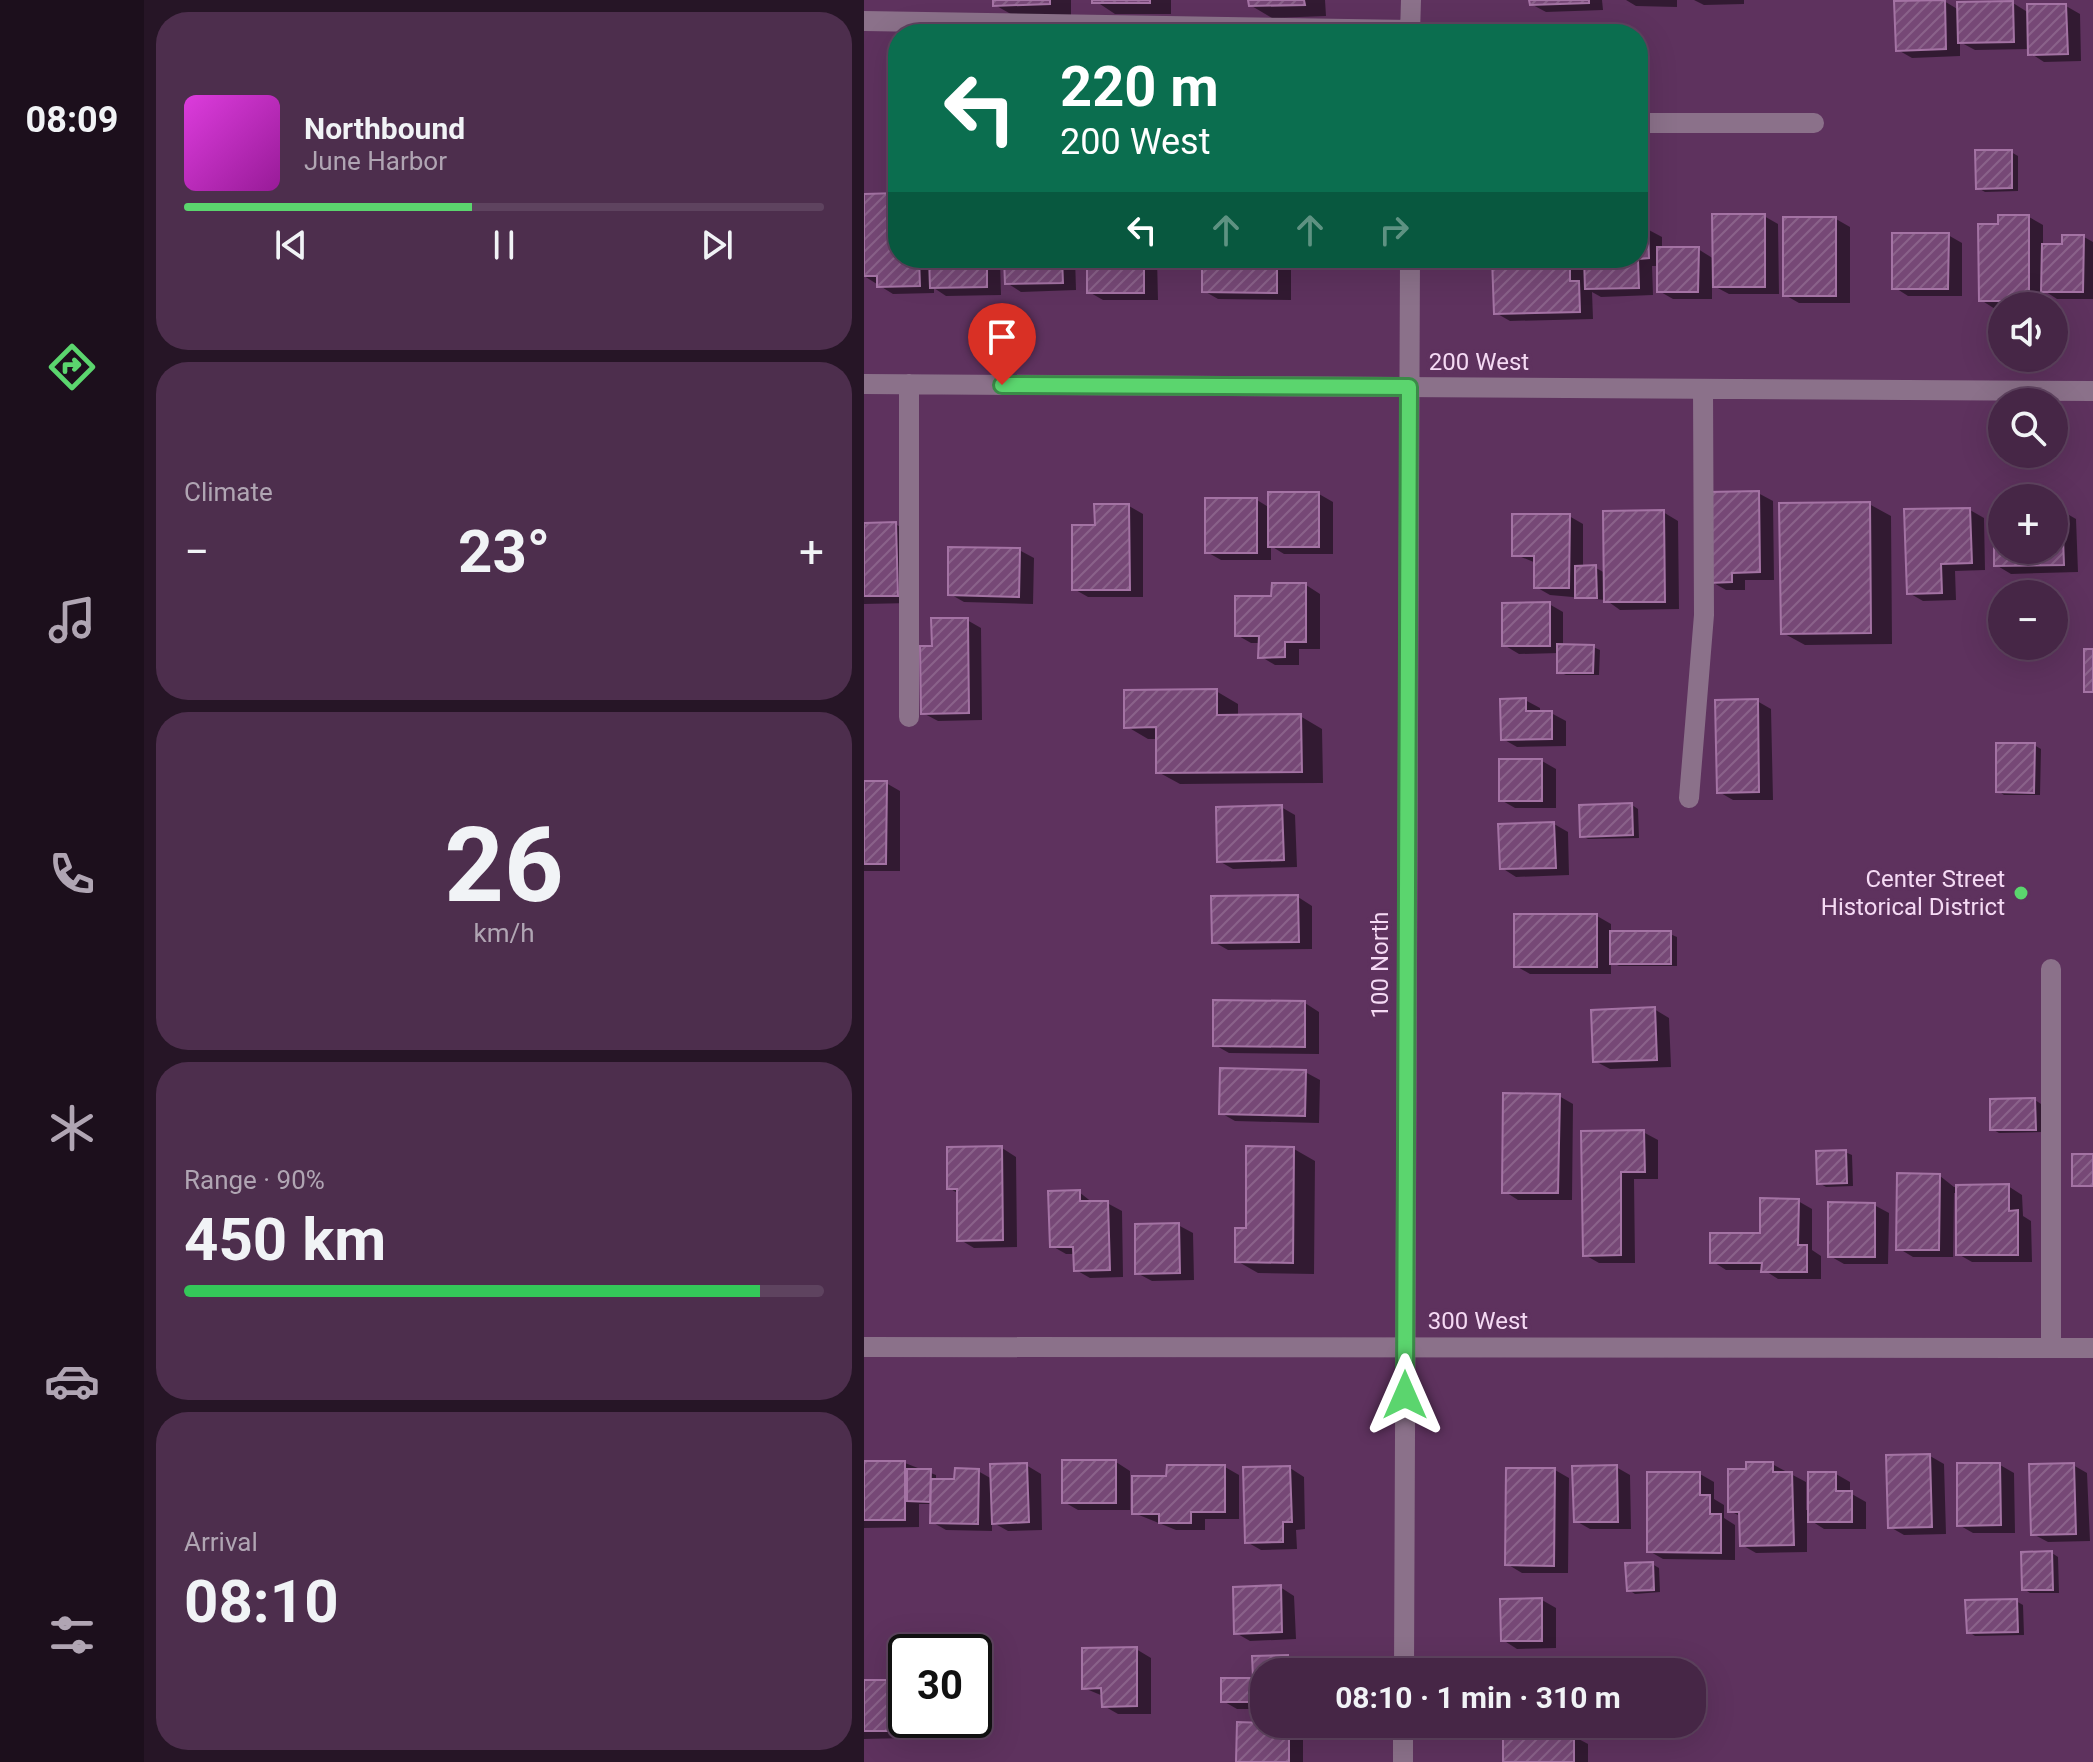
<!DOCTYPE html>
<html lang="en">
<head>
<meta charset="utf-8">
<style>
  :root { --surface:#462646; --page:#4d2e4d; --text:#f1f3f6; --muted:#b0a5b3; --line:#5e435f; --accent:#5bd56e }
  body { margin:0; font-family:Roboto,sans-serif; background:var(--page); color:var(--text); height:100vh; display:flex; flex-direction:column; font-size:30px; white-space:nowrap }
  * { box-sizing:border-box; margin:0 }
  p { font-size:26px; color:var(--muted) }
  .icon { flex:none; width:44px; height:44px; fill:none; stroke:currentColor; stroke-width:2; stroke-linecap:round; stroke-linejoin:round }
  .map { position:relative; flex:1; overflow:hidden }
  .side { display:flex; flex-direction:column; gap:12px; padding:12px; background:#261526; width:720px }
  .side>* { flex:none }
  .hud { position:absolute; left:24px; top:24px; width:760px; height:244px; border-radius:32px; box-shadow:0 8px 32px #0002,0 0 0 2px var(--line); background:#0b6e4f; color:#fff; overflow:hidden }
  .controls { position:absolute; left:1124px; top:292px; display:grid; gap:16px }
  .controls a { display:grid; place-items:center; width:80px; height:80px; border-radius:50%; background:var(--surface); box-shadow:0 8px 32px #0002,0 0 0 2px var(--line); font-size:40px }
  .speed { position:absolute; left:24px; top:1634px; display:flex; gap:16px; font-size:40px; font-weight:700; text-align:center }
  .speed>* { display:grid; place-content:center; width:104px; height:104px; border-radius:50%; background:var(--surface); box-shadow:0 8px 32px #0002,0 0 0 2px var(--line); line-height:1 }
  .speed .limit { border:4px solid #111; border-radius:12px; background:#fff; color:#111 }
  .pin { position:absolute; display:grid; place-items:center; width:68px; height:68px; color:#fff; margin:-82px -34px; border-radius:50% 50% 50% 0; rotate:-45deg; box-shadow:0 0 8px #0007 }
  .pin .icon { rotate:45deg }
  .me { position:absolute; width:88px; margin:-44px; rotate:0deg; stroke-linejoin:round; filter:drop-shadow(0 0 6px #0008) }
  .turn { display:flex; align-items:center; gap:28px; height:168px; padding:0 40px; font-size:36px }
  .turn .icon { width:104px; height:104px; stroke-width:2.5 }
  .turn b { display:block; font-size:56px; line-height:68px }
  .lanes { display:flex; align-items:center; height:76px; padding:0 40px; background:#0003; justify-content:center; gap:40px; direction:ltr }
  .lanes .off { opacity:.35 }
  .big { font-size:60px; font-weight:700; line-height:1.1 }
  .side .tile { flex:1; display:flex; flex-direction:column; justify-content:center; gap:12px; min-width:0; padding:0 28px; border-radius:32px; background:var(--page) }
  .side .dial { align-items:center; gap:0 }
  .dial b { font-size:104px; line-height:1 }
  .song { display:flex; align-items:center; gap:24px }
  .cover { width:96px; height:96px; border-radius:12px; background:linear-gradient(135deg,hsl(300 70% 55%),hsl(300 70% 35%)) }
  .played { height:8px; border-radius:4px; background:linear-gradient(90deg,var(--accent) 45%,var(--line) 45%) }
  .keys { display:flex; justify-content:space-around; direction:ltr }
  .heat { display:flex; justify-content:space-between; align-items:center; font-size:44px; direction:ltr }
  .charge { height:12px; border-radius:6px; background:linear-gradient(90deg,#34c759 90%,var(--line) 0) }
  .trip { position:absolute; left:386px; top:1658px; width:456px; height:80px; border-radius:32px; background:var(--surface); box-shadow:0 8px 32px #0002,0 0 0 2px var(--line); font-weight:700; line-height:80px; text-align:center }
  main { display:flex; flex:1; min-height:0 }
  .tabs { display:flex; flex-direction:column; width:144px; justify-content:space-around; align-items:center; background:#1c0f1c; color:var(--muted) }
  .tabs .icon { width:56px; height:56px }
  .tabs .active { color:var(--accent) }
  .tabs b { font-size:36px; color:var(--text) }
  .map>svg:first-child { display:block }
  .shadow { fill:#0007 }
  .building { fill:url(#building-hatch); stroke:#a473a4; stroke-width:2 }
  .lines { fill:none; stroke-linecap:round; stroke-linejoin:round }
  .minor { stroke:#8b718a; stroke-width:20 }
  .route-casing { stroke:#3b8a48; stroke-width:20 }
  .route { stroke:#5bd56e; stroke-width:14 }
  .poi-dot { fill:#5bd56e; stroke:#5e325e; stroke-width:3 }
  .labels { text-anchor:middle; stroke-width:8; stroke-linejoin:round; paint-order:stroke }
  .street-label { font-size:24px; fill:#f5daf4; stroke:#5e325e }
  .poi-label { font-size:24px; fill:#f5daf4; stroke:#5e325e; text-anchor:end }
</style>
</head>
<body>
<main>
<nav class="tabs">
<b>08:09</b>
<svg class="icon active" aria-label="directions" viewBox="0 0 24 24"><path d="M12 3l9 9-9 9-9-9zM9 14v-3h6M13 9l2 2-2 2"/></svg>
<svg class="icon" aria-label="music" viewBox="0 0 24 24"><path d="M9 18V5l10-2v13"/><circle cx="6" cy="18" r="3"/><circle cx="16" cy="16" r="3"/></svg>
<svg class="icon" aria-label="phone" viewBox="0 0 24 24"><path d="M5 4h4l2 5-3 2q2 4 5 5l2-3 5 2v4C11 20 4 13 5 4z"/></svg>
<svg class="icon" aria-label="climate" viewBox="0 0 24 24"><path d="M12 3v18M4 7l16 10M4 17L20 7"/></svg>
<svg class="icon" aria-label="car" viewBox="0 0 24 24"><path d="M5 17H2v-5l4-1 3-4h7l3 4 3 1v5h-3M9 17h6M6 11h13"/><circle cx="7" cy="17" r="2"/><circle cx="17" cy="17" r="2"/></svg>
<svg class="icon" aria-label="filters" viewBox="0 0 24 24"><path d="M4 7h16M4 17h16"/><circle cx="9" cy="7" r="2"/><circle cx="15" cy="17" r="2"/></svg>
</nav>
<section class="side">
<div class="tile">
<div class="song"><i class="cover"></i><div><b>Northbound</b><p>June Harbor</p></div></div>
<div class="played"></div>
<div class="keys"><svg class="icon" aria-label="previous" viewBox="0 0 24 24"><path d="M18 5L8 12l10 7zM5 5v14"/></svg><svg class="icon" aria-label="pause" viewBox="0 0 24 24"><path d="M8 5v14M16 5v14"/></svg><svg class="icon" aria-label="next" viewBox="0 0 24 24"><path d="M6 5l10 7-10 7zM19 5v14"/></svg></div>
</div>
<div class="tile"><p>Climate</p>
<div class="heat"><a>−</a><b class="big">23°</b><a>+</a></div>
</div>
<div class="tile dial"><b>26</b><p>km/h</p></div>
<div class="tile"><p>Range · 90%</p><b class="big">450 km</b><div class="charge"></div></div>
<div class="tile"><p>Arrival</p><b class="big">08:10</b></div>
</section>
<div class="map">
<svg width="1229" height="1762" viewBox="0 0 1229 1762">
  <defs>
    <pattern id="building-hatch" width="6" height="6" patternUnits="userSpaceOnUse" patternTransform="scale(2)"><rect width="6" height="6" fill="#764876"/><path d="M-1 1l2-2M0 6l6-6M5 7l2-2" fill="none" stroke="#8a628a"/></pattern>
  </defs>
  <rect width="100%" height="100%" fill="#5e325e"/>
  <!-- shadow -->
  <path class="shadow" d="M131,0H207V15L152,17L131,5Z
    M230,0H307V14H251Z
    M386,0H461L462,16L408,18L386,5Z
    M667,0H738L739,10L682,12L667,4Z
    M762,0H813V7L772,6Z
    M830,0H880V4L840,5Z
    M1080,1L1095,10L1149,3L1165,13L1202,6L1216,14L1217,61L1180,62L1166,53V49L1111,50L1096,42V56L1048,58L1034,50Z
    M1147,152L1154,156V191L1121,192L1114,188Z
    M34,195V258H136L137,295L82,296L70,288V293L29,294L0,276V196Z
    M900,216L914,224L915,294H865L848,285V299H809L795,291V266H788L789,295L737,297L728,292L729,319L646,321L632,313L630,258H712V263L722,268V258H774V229H783L798,237V249H834L850,259Z
    M1165,217L1179,225V246H1200L1220,237L1229,242V299H1193L1179,290V306L1131,309L1117,300L1136,226Z
    M972,219L986,227V303H935L921,295Z
    M1084,235L1098,243V296H1044L1030,287Z
    M142,258H211L212,290L157,292L143,283Z
    M225,258H293L294,300H239L225,292Z
    M340,258H427V300L354,299L340,291Z
    M894,493L909,501L910,580H881V590H862L848,582Z
    M455,494L469,502V554H420L407,546V560H357L343,552L393,500L406,508Z
    M1005,504L1027,516L1028,644L941,645L919,633Z
    M265,506L279,514V597H224L210,589L233,527Z
    M1106,510L1120,518L1121,570L1091,571L1092,600L1059,601L1045,593Z
    M1190,511H1198L1212,519L1214,572L1147,574L1132,565L1138,526V550H1190Z
    M799,512L814,521L815,609L756,610L742,600L686,595L672,587V563L650,554L705,516L719,524V568H732L741,573Z
    M31,524L46,532L47,603L0,604V525Z
    M155,550L170,558L169,604L100,602L86,594Z
    M442,585L456,594V649H435V665H411L396,656V643H387L373,635L409,598Z
    M685,604L699,612V646L729,647L736,650L735,675H702L695,672V653L655,654L640,645Z
    M103,620L117,628L118,720L74,721L59,713L70,648Z
    M352,691L374,704V717L436,716L458,729L459,783L316,784L294,772V739H284L262,726Z
    M661,700L676,708V713H687L702,721V746L653,747L639,739Z
    M893,701L907,709L909,800H869L855,792Z
    M1170,745L1177,749L1176,795H1140L1134,791Z
    M678,761L692,769V808H651L637,800Z
    M0,783H22L36,791V871H0Z
    M768,805L774,809L775,838L724,839L718,836Z
    M417,807L431,815L433,867L369,869L355,861Z
    M690,824L704,832L705,875L652,877L638,868Z
    M434,897L448,906V949L364,950L350,942Z
    M733,916L747,924V933L806,934L813,937V966H755L747,962V974H666L652,966Z
    M441,1003L455,1012V1054L365,1053L351,1045Z
    M790,1009L805,1018L807,1067L746,1069L731,1061Z
    M441,1072L456,1080L455,1123L371,1121L357,1113Z
    M695,1096L709,1104L708,1200H654L640,1191Z
    M1171,1100L1177,1104L1178,1132L1135,1133L1128,1129Z
    M779,1132L794,1140V1179H770L771,1263H735L721,1255L719,1133Z
    M138,1148L152,1157L153,1247L110,1248L95,1239V1194L85,1188Z
    M430,1149L451,1161L450,1274L394,1273L373,1261L384,1230Z
    M981,1152L988,1155L989,1186L962,1187L955,1183Z
    M1076,1176L1090,1187L1144,1186L1158,1195L1159,1216L1167,1221L1168,1262H1108L1094,1254V1193H1090L1089,1257H1049L1034,1248Z
    M215,1192L229,1203H243L258,1211L259,1277L226,1278L212,1270V1254H202L188,1246Z
    M934,1201L948,1209V1250L957,1256V1279H914L900,1270H862L848,1261L898,1235Z
    M1010,1205L1025,1213L1024,1264H980L966,1256Z
    M314,1225L329,1233L330,1280L288,1281L273,1273Z
    M1066,1456L1080,1464L1082,1534L1040,1535L1026,1527Z
    M252,1462L266,1471V1510H214L200,1502Z
    M0,1463H41L72,1475V1481H92L114,1471L128,1479L162,1465L177,1474L178,1530L144,1531L128,1522V1531L82,1530L68,1522V1504H55V1527L0,1528Z
    M908,1464L942,1482V1510H946L972,1474L986,1482V1493L1002,1502V1529H960L943,1518V1552L892,1553L878,1545V1517L866,1511L884,1471Z
    M1136,1465L1150,1473L1151,1533H1109L1095,1525Z
    M1209,1465L1223,1473L1226,1541L1184,1542L1169,1534Z
    M361,1467L375,1475V1519H341V1530H312L270,1513L304,1478Z
    M752,1467L766,1475L767,1529H726L712,1521Z
    M426,1468L440,1477L441,1529L432,1530L433,1549L397,1550L383,1542Z
    M691,1470L705,1478L704,1573H658L643,1564Z
    M836,1474L850,1482V1499L860,1505V1518L871,1525V1560L799,1559L785,1551Z
    M1188,1553L1194,1557L1195,1593H1166L1160,1589Z
    M788,1564L795,1568L796,1592L771,1594L765,1590Z
    M416,1587L430,1596L432,1639L386,1641L372,1633Z
    M678,1600L692,1608V1648L653,1649L639,1640Z
    M1152,1601L1159,1605L1160,1635L1111,1636L1105,1632Z
    M272,1649L287,1658V1714H254L240,1706L239,1696L220,1688Z
    M423,1657L438,1666V1672H400V1709H373L359,1701L391,1680L390,1658Z
    M0,1682H29L42,1690L43,1738L0,1739Z
    M425,1724L439,1732V1762H374Z
    M647,1724H729V1725L652,1727Z
    M709,1736L724,1744V1762H641Z"/>
  <!-- building -->
  <path class="building" d="M129,0H186V4L129,6Z
    M228,0H286V3H228Z
    M384,0H440L441,5L385,6Z
    M665,0H725V3L666,5Z
    M1081,0L1082,49L1032,51L1030,1Z
    M1149,1L1150,42L1094,43L1093,2Z
    M1163,4H1202L1204,54L1164,55Z
    M1111,150H1148V188L1112,189Z
    M34,193V258H55L56,286L13,287V276H0V194Z
    M848,214H901V287H849Z
    M1134,215H1165V301H1115L1114,224H1134Z
    M919,217H972V296H919Z
    M774,227H784L785,258L774,259L775,288L721,289L720,258H774Z
    M1028,233H1085L1084,289H1028Z
    M1198,235H1220L1219,292H1177L1178,244H1198Z
    M793,247H835L834,292H793Z
    M65,258H123V287L66,288Z
    M140,258H198L199,283L141,284Z
    M223,258H280V293H223Z
    M338,258H413V293L338,292Z
    M628,258H706V281H715L716,312L630,314Z
    M895,491L896,572L868,573V582L846,583L844,492Z
    M404,492H455V547H404Z
    M341,498H393V553H341Z
    M1006,502L1007,633L917,634L915,503Z
    M230,504H265L266,590H208V525H231Z
    M1106,508L1108,563L1077,564L1078,593L1043,594L1040,509Z
    M1190,509H1198L1200,565L1130,566V525L1138,524V550H1190Z
    M800,510L801,602H740L739,511Z
    M648,514H706L705,588H670V556H648Z
    M32,522L34,596H0V523Z
    M84,547L156,548L155,597L84,595Z
    M732,565L733,598H711V566Z
    M408,583H442V642H421V657L394,658L395,636H371V596H407Z
    M686,602V646H638V603Z
    M67,618H104L105,713L57,714L56,646H68Z
    M693,644L730,645L729,673H693Z
    M1220,649H1229V692H1220Z
    M353,689V715L437,714L438,772L292,773V727L260,728V690Z
    M662,698V711H688V739L637,740L636,699Z
    M894,699L895,792L853,793L851,700Z
    M1132,743H1171L1170,793L1132,792Z
    M635,759H678V801H635Z
    M0,781H23L22,864H0Z
    M768,803L769,835L716,837L715,805Z
    M418,805L420,860L353,862L352,807Z
    M690,822L692,868L636,869L634,824Z
    M434,895L435,942L348,943L347,896Z
    M650,914H733V967H650Z
    M746,931H807V964H746Z
    M349,1000L441,1001V1047L349,1046Z
    M791,1007L793,1060L729,1062L727,1010Z
    M356,1068L442,1070L441,1116L355,1114Z
    M639,1093L696,1094L694,1193H638Z
    M1171,1098L1172,1130H1126V1099Z
    M780,1130L781,1172H757V1255L719,1256L717,1131Z
    M138,1146L139,1240L93,1241V1189H83V1147Z
    M382,1146L430,1147L429,1263L371,1262V1228H382Z
    M982,1150L983,1183L953,1184L952,1151Z
    M1208,1154H1229V1186H1208Z
    M1033,1173L1076,1174L1075,1250H1032Z
    M1145,1184V1211L1154,1210V1255H1092V1185Z
    M216,1190V1201H244L246,1270L210,1271L209,1247H186L184,1191Z
    M896,1198L935,1199L934,1245H943V1272H897L898,1263H846V1233H896Z
    M964,1202L1011,1203V1257H964Z
    M315,1223L316,1273L271,1274V1224Z
    M1066,1454L1068,1527L1024,1528L1022,1455Z
    M198,1460H252V1503H198Z
    M0,1461H41V1520H0Z
    M882,1462H909V1472H928L930,1545L876,1546L875,1512H864V1469H882Z
    M163,1463L165,1522L128,1524L126,1464Z
    M1093,1463H1136L1137,1525L1093,1526Z
    M1210,1463L1212,1534L1167,1535L1165,1464Z
    M303,1465H361V1512H327V1523H295V1514H268V1476H302Z
    M753,1465L754,1522H710L708,1466Z
    M426,1466L428,1522H419V1542L381,1543L379,1467Z
    M91,1468L115,1469L114,1524L66,1523L67,1479H90Z
    M642,1468H691L690,1566L641,1565Z
    M43,1469H67L66,1502L43,1501Z
    M783,1472H836V1495H846V1514H857V1553L783,1552Z
    M944,1472H972V1491H988V1522H944Z
    M1188,1551L1189,1590H1158L1157,1552Z
    M789,1562L790,1590L763,1591L761,1563Z
    M417,1585L418,1632L370,1634L369,1587Z
    M678,1598V1641H637L636,1599Z
    M1153,1599L1154,1632L1103,1633L1101,1600Z
    M273,1647V1706L238,1707L237,1688L218,1689V1648Z
    M424,1655V1672H400V1702H357V1678H389L388,1656Z
    M714,1668V1672H635V1669Z
    M0,1680H29L30,1731H0Z
    M373,1722L425,1724V1762H372Z
    M639,1733L710,1734V1762H639Z"/>
  <g class="lines">
    <!-- minor -->
    <path class="minor" d="M0,21L546,30
      M546,34L547,0
      M774,123H950
      M0,384L1229,391
      M45,384V717
      M825,798L840,615L839,389
      M1187,969V1348
      M0,1347L1229,1348
      M540,1672L546,258
      M539,1762V1724"/>
  </g>
  <g class="lines">
    <!-- route casing -->
    <g class="route-casing">
      <path id="route" d="M138,385L545,387L541,1395"/>
    </g>
    <!-- route -->
    <use href="#route" class="route"/>
  </g>
  <!-- markers -->
  <circle class="poi-dot" cx="1157" cy="893" r="8"/>
  <g class="labels">
    <!-- street labels -->
    <g class="street-label">
      <text x="615" y="370">200 West</text>
      <text transform="translate(516 965) rotate(-90)" y="8">100 North</text>
      <text x="614" y="1329">300 West</text>
    </g>
    <!-- poi labels -->
    <g class="poi-label">
      <text x="1141" y="887">Center Street<tspan x="1141" dy="28">Historical District</tspan></text>
    </g>
  </g>
</svg>
<div class="controls">
<a><svg class="icon" aria-label="sound" viewBox="0 0 24 24"><path d="M4 9h4l5-4v14l-5-4H4zM17 9q2 3 0 6"/></svg></a>
<a><svg class="icon" aria-label="search" viewBox="0 0 24 24"><circle cx="10" cy="10" r="6"/><path d="M15 15l6 6"/></svg></a>
<a>+</a>
<a>−</a>
</div>
<div class="speed"><div class="limit">30</div></div>
<div class="pin" style="left:138px;top:385px;background:#d93025"><svg class="icon" aria-label="arrive" viewBox="0 0 24 24"><path d="M6 21V4h12l-3 4 3 4H6"/></svg></div>
<svg class="me" style="left:541px;top:1395px" viewBox="-20 -20 40 40"><path d="M0-17L14 15 0 8-14 15z" fill="#5bd56e" stroke="#fff" stroke-width="4"/></svg>
<div class="trip">08:10 · 1 min · 310 m</div>
<div class="hud">
<div class="turn"><svg class="icon" aria-label="left" viewBox="0 0 24 24"><path d="M17 20v-9H6M10 6l-5 5 5 5"/></svg><div><b>220 m</b>200 West</div></div>
<div class="lanes"><svg class="icon" aria-label="left" viewBox="0 0 24 24"><path d="M17 20v-9H6M10 6l-5 5 5 5"/></svg><svg class="icon off" aria-label="ahead" viewBox="0 0 24 24"><path d="M12 20V5M6 11l6-6 6 6"/></svg><svg class="icon off" aria-label="ahead" viewBox="0 0 24 24"><path d="M12 20V5M6 11l6-6 6 6"/></svg><svg class="icon off" aria-label="right" viewBox="0 0 24 24"><path d="M7 20v-9h11M14 6l5 5-5 5"/></svg></div>
</div>
</div>
</main>
</body>
</html>
